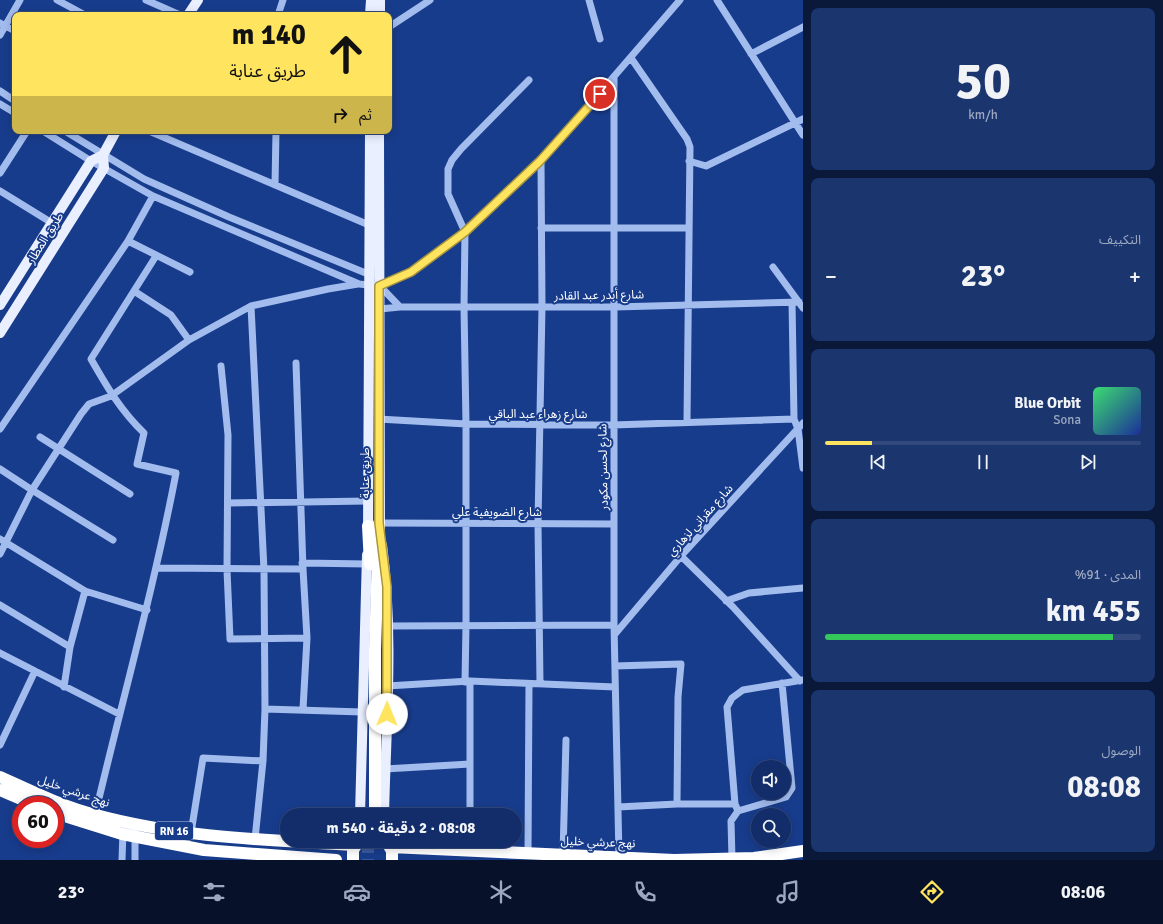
<!DOCTYPE html>
<html lang="ar">
<head>
<meta charset="utf-8">
<style>
  :root { --surface:#122d69; --page:#1b356f; --text:#f1f3f6; --muted:#9ca8c0; --line:#31497d; --accent:#ffe460 }
  body { margin:0; font-family:Signika,"Noto Sans Arabic",sans-serif; background:var(--page); color:var(--text); direction:rtl; height:100vh; display:flex; flex-direction:column; font-size:15px; white-space:nowrap }
  * { box-sizing:border-box; margin:0 }
  p { font-size:13px; color:var(--muted) }
  .icon { flex:none; width:22px; height:22px; fill:none; stroke:currentColor; stroke-width:2; stroke-linecap:round; stroke-linejoin:round }
  .map { position:relative; flex:1; overflow:hidden; direction:ltr }
  .panel { display:flex; flex-direction:column; gap:8px; padding:8px; background:#0a193a; width:360px }
  .panel>* { flex:none }
  .guide { position:absolute; left:12px; top:12px; width:380px; height:122px; border-radius:8px; box-shadow:0 2px 10px #0003,0 0 0 1px var(--line); direction:rtl; background:#ffe460; color:#111; overflow:hidden }
  .buttons { position:absolute; left:751px; top:760px; display:grid; gap:8px }
  .buttons a { display:grid; place-items:center; width:40px; height:40px; border-radius:50%; background:var(--surface); box-shadow:0 2px 10px #0003,0 0 0 1px var(--line); font-size:20px }
  .speed { position:absolute; left:12px; top:796px; display:flex; gap:8px; font-size:20px; font-weight:700; text-align:center }
  .speed>* { display:grid; place-content:center; width:52px; height:52px; border-radius:50%; background:var(--surface); box-shadow:0 2px 10px #0003,0 0 0 1px var(--line); line-height:1 }
  .speed .limit { border:6px solid #d22; background:#fff; color:#111 }
  .pin { position:absolute; display:grid; place-items:center; width:34px; height:34px; color:#fff; margin:-17px; border:2px solid #fff; border-radius:50%; box-shadow:0 1px 4px #0007 }
  .me { position:absolute; width:44px; margin:-22px; rotate:1deg; stroke-linejoin:round; filter:drop-shadow(0 0 3px #0008) }
  .turn { display:flex; align-items:center; gap:14px; height:84px; padding:0 20px; font-size:18px }
  .turn .icon { width:52px; height:52px; stroke-width:2.5 }
  .turn b { display:block; font-size:28px; line-height:34px }
  .then { display:flex; align-items:center; height:38px; padding:0 20px; background:#0003; gap:8px; font-size:15px }
  .big { font-size:30px; font-weight:700; line-height:1.1 }
  .panel .tile { flex:1; display:flex; flex-direction:column; justify-content:center; gap:6px; min-width:0; padding:0 14px; border-radius:8px; background:var(--page) }
  .panel .dial { align-items:center; gap:0 }
  .dial b { font-size:52px; line-height:1 }
  .song { display:flex; align-items:center; gap:12px }
  .cover { width:48px; height:48px; border-radius:6px; background:linear-gradient(135deg,hsl(140 70% 55%),hsl(230 70% 35%)) }
  .played { height:4px; border-radius:2px; background:linear-gradient(90deg,var(--accent) 15%,var(--line) 15%) }
  .keys { display:flex; justify-content:space-around; direction:ltr }
  .heat { display:flex; justify-content:space-between; align-items:center; font-size:22px; direction:ltr }
  .charge { height:6px; border-radius:3px; background:linear-gradient(90deg,#34c759 91%,var(--line) 0) }
  .trip { position:absolute; left:280px; top:808px; width:242px; height:40px; border-radius:20px; background:var(--surface); box-shadow:0 2px 10px #0003,0 0 0 1px var(--line); font-weight:700; line-height:40px; text-align:center; direction:rtl }
  .dock { display:flex; height:64px; justify-content:space-around; align-items:center; background:#07122a; color:var(--muted) }
  .dock .icon { width:28px; height:28px }
  .dock .active { color:var(--accent) }
  .dock b { font-size:18px; color:var(--text) }
  main { display:flex; flex:1; min-height:0 }
  .map>svg:first-child { display:block }
  .lines { fill:none; stroke-linecap:round; stroke-linejoin:round }
  .highway-tunnel { stroke:#3b599d; stroke-width:12; stroke-dasharray:12 6; stroke-linecap:butt }
  .minor { stroke:#a3bcee; stroke-width:7 }
  .major { stroke:#eaefff; stroke-width:10 }
  .highway { stroke:#fff; stroke-width:12 }
  .route-casing { stroke:#a6943e; stroke-width:10 }
  .route { stroke:#ffe460; stroke-width:7 }
  .labels { text-anchor:middle; stroke-width:4; stroke-linejoin:round; paint-order:stroke }
  .shield { fill:#183c8c; stroke:#bac4dc; stroke-width:1 }
  .shield-label { font-size:11px; font-weight:bold; fill:#fff }
  .street-label { font-size:12px; fill:#fff; stroke:#183c8c }
</style>
</head>
<body>
<main>
<section class="panel">
<div class="tile dial"><b>50</b><p>km/h</p></div>
<div class="tile"><p>التكييف</p>
<div class="heat"><a>−</a><b class="big">23°</b><a>+</a></div>
</div>
<div class="tile">
<div class="song"><i class="cover"></i><div><b>Blue Orbit</b><p>Sona</p></div></div>
<div class="played"></div>
<div class="keys"><svg class="icon" aria-label="previous" viewBox="0 0 24 24"><path d="M18 5L8 12l10 7zM5 5v14"/></svg><svg class="icon" aria-label="pause" viewBox="0 0 24 24"><path d="M8 5v14M16 5v14"/></svg><svg class="icon" aria-label="next" viewBox="0 0 24 24"><path d="M6 5l10 7-10 7zM19 5v14"/></svg></div>
</div>
<div class="tile"><p>المدى · 91%</p><b class="big">455 km</b><div class="charge"></div></div>
<div class="tile"><p>الوصول</p><b class="big">08:08</b></div>
</section>
<div class="map">
<svg width="803" height="860" viewBox="0 0 803 860">
  <rect width="100%" height="100%" fill="#183c8c"/>
  <g class="lines">
    <!-- highway-tunnel -->
    <path class="highway-tunnel" d="M368,841V860"/>
    <!-- minor -->
    <path class="minor" d="M57,0L85,15
      M146,0L180,15
      M589,0L600,39
      M717,0L803,135
      M278,15L283,0
      M0,23L15,31
      M389,27L430,0
      M0,35L20,0
      M751,54L803,27
      M631,58L687,139L690,147L687,422
      M614,77V625L619,857
      M0,91L15,101
      M0,104L15,113
      M43,131L91,161L153,196L359,284L379,286L411,272L465,232L541,161L680,0
      M65,131L144,179L229,217L368,274L371,276
      M149,131L369,225
      M689,161L706,166L803,119
      M0,173L27,131
      M275,185L276,131
      M0,191L52,223
      M541,228H688
      M128,241L190,272
      M773,267L803,308
      M378,284L400,307L380,309
      M134,291L171,315L189,340
      M792,302L794,419L798,429L803,468
      M251,306L264,570L265,709L263,761L255,839
      M400,307H615L799,302
      M296,363L303,569L307,638L303,709
      M221,366L228,435L227,570L230,639L307,638
      M378,419L466,424L613,425L794,419
      M0,429L128,241L153,196
      M40,437L130,494
      M0,469L32,490L113,540
      M228,503L368,501
      M379,523L614,524
      M0,539L85,591L147,610
      M0,554L32,490L81,414L89,404L111,396L189,340L251,306L328,289L358,284
      M681,556L733,607L800,681
      M302,563L367,564
      M157,568L303,569
      M726,601L749,593L803,588
      M0,605L70,647
      M388,626L614,625
      M615,634L681,556L803,423
      M0,653L119,714
      M615,666L681,664L678,697L677,804
      M465,682L466,625V424L464,307L465,232L448,194V169L452,160L461,149L529,80
      M540,684L538,523L542,307L541,161
      M387,686L470,681L615,687
      M64,687L70,647L85,591
      M265,709L362,712
      M0,745L35,671
      M385,769L470,764
      M618,807L677,804H735
      M738,811L735,804L727,707L732,698L743,690L803,680
      M95,815C122,701 154,588 176,473L137,464L144,433C121,411 107,387 91,359L156,256
      M470,815V681
      M191,833L203,758L263,761
      M528,853L529,685
      M563,855L566,740
      M732,859L731,821L738,811L786,797L792,788L782,683
      M122,860L123,831L129,822L135,833V860"/>
    <!-- major -->
    <path class="major" d="M188,15L198,0
      M370,15L371,0
      M380,15V0
      M379,131L380,529
      M103,155L116,131
      M0,305L91,161L103,155L104,168L0,333
      M368,533L370,131
      M382,545C394,634 386,726 384,815
      M360,815L367,555"/>
    <!-- highway -->
    <path class="highway" d="M368,526L370,564
      M0,777C31,791 63,807 96,815C181,838 269,840 355,845
      M0,790L35,805
      M55,813L122,834L204,850L336,860
      M375,815V650L379,523
      M386,841L392,851V860
      M391,847L674,860L754,858L803,851
      M353,860V850L359,841"/>
  </g>
  <g class="lines">
    <!-- route casing -->
    <g class="route-casing">
      <path id="route" d="M387,714V587L379,523V286L411,272L465,232L540,161L600,94"/>
    </g>
    <!-- route -->
    <use href="#route" class="route"/>
  </g>
  <g class="labels">
    <!-- shield labels -->
    <rect class="shield" x="155" y="822" width="38" height="18" rx="3"/>
    <g class="shield-label">
      <text x="174" y="835">RN 16</text>
    </g>
    <!-- street labels -->
    <g class="street-label">
      <text transform="translate(45 238) rotate(-58)" y="4">طريق المطار</text>
      <text transform="translate(599 295) rotate(-1)" y="4">شارع أبدر عبد القادر</text>
      <text x="538" y="418">شارع زهراء عبد الباقي</text>
      <text transform="translate(603 467) rotate(-91)" y="4">شارع لحسن مكودر</text>
      <text transform="translate(365 473) rotate(-90)" y="4">طريق عنابة</text>
      <text x="497" y="516">شارع الضويفية علي</text>
      <text transform="translate(700 520) rotate(-48)" y="4">شارع مقراني لزهاري</text>
      <text transform="translate(74 791) rotate(19)" y="4">نهج عرشي خليل</text>
      <text transform="translate(598 842) rotate(2)" y="4">نهج عرشي خليل</text>
    </g>
  </g>
</svg>
<div class="buttons">
<a><svg class="icon" aria-label="sound" viewBox="0 0 24 24"><path d="M4 9h4l5-4v14l-5-4H4zM17 9q2 3 0 6"/></svg></a>
<a><svg class="icon" aria-label="search" viewBox="0 0 24 24"><circle cx="10" cy="10" r="6"/><path d="M15 15l6 6"/></svg></a>
</div>
<div class="speed"><div class="limit">60</div></div>
<div class="pin" style="left:600px;top:94px;background:#d93025"><svg class="icon" aria-label="arrive" viewBox="0 0 24 24"><path d="M6 21V4h12l-3 4 3 4H6"/></svg></div>
<svg class="me" style="left:387px;top:714px" viewBox="-20 -20 40 40"><circle r="19" fill="#fff"/><path d="M0-13L10 11 0 6-10 11z" fill="#ffe460"/></svg>
<div class="trip">08:08 · 2 دقيقة · 540 m</div>
<div class="guide">
<div class="turn"><svg class="icon" aria-label="ahead" viewBox="0 0 24 24"><path d="M12 20V5M6 11l6-6 6 6"/></svg><div><b>140 m</b>طريق عنابة</div></div>
<div class="then">ثم<svg class="icon" aria-label="right" viewBox="0 0 24 24"><path d="M7 20v-9h11M14 6l5 5-5 5"/></svg></div>
</div>
</div>
</main>
<nav class="dock">
<b>08:06</b>
<svg class="icon active" aria-label="directions" viewBox="0 0 24 24"><path d="M12 3l9 9-9 9-9-9zM9 14v-3h6M13 9l2 2-2 2"/></svg>
<svg class="icon" aria-label="music" viewBox="0 0 24 24"><path d="M9 18V5l10-2v13"/><circle cx="6" cy="18" r="3"/><circle cx="16" cy="16" r="3"/></svg>
<svg class="icon" aria-label="phone" viewBox="0 0 24 24"><path d="M5 4h4l2 5-3 2q2 4 5 5l2-3 5 2v4C11 20 4 13 5 4z"/></svg>
<svg class="icon" aria-label="climate" viewBox="0 0 24 24"><path d="M12 3v18M4 7l16 10M4 17L20 7"/></svg>
<svg class="icon" aria-label="car" viewBox="0 0 24 24"><path d="M5 17H2v-5l4-1 3-4h7l3 4 3 1v5h-3M9 17h6M6 11h13"/><circle cx="7" cy="17" r="2"/><circle cx="17" cy="17" r="2"/></svg>
<svg class="icon" aria-label="filters" viewBox="0 0 24 24"><path d="M4 7h16M4 17h16"/><circle cx="9" cy="7" r="2"/><circle cx="15" cy="17" r="2"/></svg>
<b>23°</b>
</nav>
</body>
</html>
